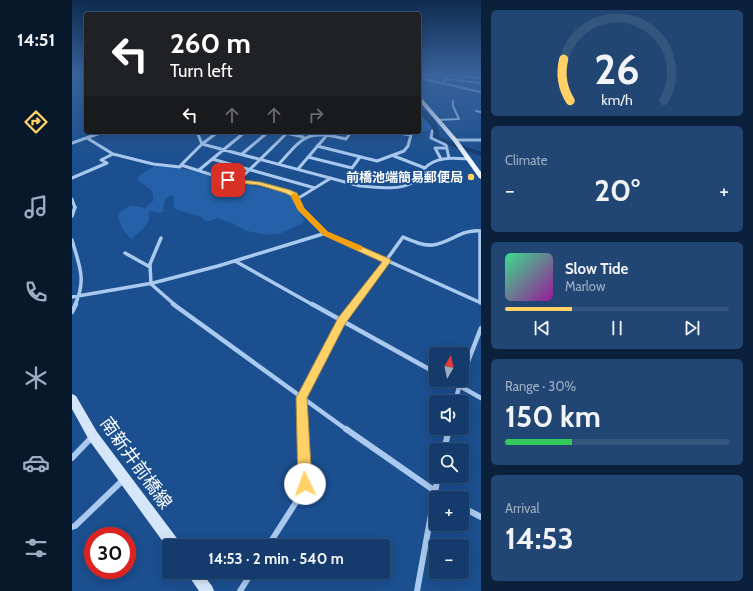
<!DOCTYPE html>
<html lang="en">
<head>
<meta charset="utf-8">
<style>
  :root { --surface:#143b6b; --page:#214673; --text:#f1f3f6; --muted:#9dadc1; --line:#33557e; --accent:#ffd166 }
  body { margin:0; font-family:Cabin,"Noto Sans JP",sans-serif; background:var(--page); color:var(--text); height:100vh; display:flex; flex-direction:column; font-size:15px; white-space:nowrap }
  * { box-sizing:border-box; margin:0 }
  p { font-size:13px; color:var(--muted) }
  .icon { flex:none; width:22px; height:22px; fill:none; stroke:currentColor; stroke-width:2; stroke-linecap:round; stroke-linejoin:round }
  .map { position:relative; flex:1; overflow:hidden }
  .panel { display:flex; flex-direction:column; gap:10px; padding:10px; background:#0b203b; width:272px }
  .panel>* { flex:none }
  .banner { position:absolute; left:12px; top:12px; width:337px; height:122px; border-radius:4px; box-shadow:0 2px 10px #0003,0 0 0 1px var(--line); background:#202124; color:#fff; overflow:hidden }
  .needle { width:26px; rotate:9deg }
  .controls { position:absolute; left:357px; top:347px; display:grid; gap:8px }
  .controls a { display:grid; place-items:center; width:40px; height:40px; border-radius:4px; background:var(--surface); box-shadow:0 2px 10px #0003,0 0 0 1px var(--line); font-size:20px }
  .speed { position:absolute; left:12px; top:527px; display:flex; gap:8px; font-size:20px; font-weight:700; text-align:center }
  .speed>* { display:grid; place-content:center; width:52px; height:52px; border-radius:50%; background:var(--surface); box-shadow:0 2px 10px #0003,0 0 0 1px var(--line); line-height:1 }
  .speed .limit { border:6px solid #d22; background:#fff; color:#111 }
  .pin { position:absolute; display:grid; place-items:center; width:34px; height:34px; color:#fff; margin:-17px; border-radius:8px; box-shadow:0 2px 6px #0006 }
  .me { position:absolute; width:44px; margin:-22px; rotate:357deg; stroke-linejoin:round; filter:drop-shadow(0 0 3px #0008) }
  .turn { display:flex; align-items:center; gap:14px; height:84px; padding:0 20px; font-size:18px }
  .turn .icon { width:52px; height:52px; stroke-width:2.5 }
  .turn b { display:block; font-size:28px; line-height:34px }
  .lanes { display:flex; align-items:center; height:38px; padding:0 20px; background:#0003; justify-content:center; gap:20px; direction:ltr }
  .lanes .off { opacity:.35 }
  .big { font-size:30px; font-weight:700; line-height:1.1 }
  .panel .widget { flex:1; display:flex; flex-direction:column; justify-content:center; gap:6px; min-width:0; padding:0 14px; border-radius:6px; background:var(--page) }
  .panel .dial { align-items:center; gap:0 }
  .dial svg { height:104px; overflow:visible; fill:none; stroke:var(--line); stroke-width:7; stroke-linecap:round; text-anchor:middle }
  .dial text { fill:var(--text); stroke:none }
  .song { display:flex; align-items:center; gap:12px }
  .cover { width:48px; height:48px; border-radius:6px; background:linear-gradient(135deg,hsl(150 70% 55%),hsl(300 70% 35%)) }
  .played { height:4px; border-radius:2px; background:linear-gradient(90deg,var(--accent) 30%,var(--line) 30%) }
  .keys { display:flex; justify-content:space-around; direction:ltr }
  .heat { display:flex; justify-content:space-between; align-items:center; font-size:22px; direction:ltr }
  .charge { height:6px; border-radius:3px; background:linear-gradient(90deg,#34c759 30%,var(--line) 0) }
  .trip { position:absolute; left:90px; top:539px; width:228px; height:40px; border-radius:4px; background:var(--surface); box-shadow:0 2px 10px #0003,0 0 0 1px var(--line); font-weight:700; line-height:40px; text-align:center }
  main { display:flex; flex:1; min-height:0 }
  .dock { display:flex; flex-direction:column; width:72px; justify-content:space-around; align-items:center; background:#08182b; color:var(--muted) }
  .dock .icon { width:28px; height:28px }
  .dock .active { color:var(--accent) }
  .dock b { font-size:18px; color:var(--text) }
  .map>svg:first-child { display:block }
  .green { fill:#2461a8 }
  .lines { fill:none; stroke-linecap:round; stroke-linejoin:round }
  .river { fill:#123a6d; fill-rule:evenodd }
  .minor-far4 { stroke:#a9c9ee; stroke-width:2 }
  .minor-far3 { stroke:#a9c9ee; stroke-width:3 }
  .minor-far2 { stroke:#a9c9ee; stroke-width:3.5 }
  .minor-far1 { stroke:#a9c9ee; stroke-width:4.5 }
  .minor { stroke:#a9c9ee; stroke-width:6 }
  .secondary { fill:#d6e6fa; fill-rule:evenodd }
  .primary { fill:#f0f6ff; fill-rule:evenodd }
  .route { fill:#ffd166; stroke:#a68842 }
  .slow { fill:#f59e0b }
  .poi-dot { fill:#ffd166; stroke:#1b4f8f; stroke-width:1.5 }
  .labels { text-anchor:middle; stroke-width:4; stroke-linejoin:round; paint-order:stroke }
  .far-poi-label { font-size:13px; font-weight:bold; fill:#fff; stroke:#1b4f8f; text-anchor:end }
  .near-street-label { font-size:18px; fill:#fff; stroke:#1b4f8f }
</style>
</head>
<body>
<main>
<nav class="dock">
<b>14:51</b>
<svg class="icon active" aria-label="directions" viewBox="0 0 24 24"><path d="M12 3l9 9-9 9-9-9zM9 14v-3h6M13 9l2 2-2 2"/></svg>
<svg class="icon" aria-label="music" viewBox="0 0 24 24"><path d="M9 18V5l10-2v13"/><circle cx="6" cy="18" r="3"/><circle cx="16" cy="16" r="3"/></svg>
<svg class="icon" aria-label="phone" viewBox="0 0 24 24"><path d="M5 4h4l2 5-3 2q2 4 5 5l2-3 5 2v4C11 20 4 13 5 4z"/></svg>
<svg class="icon" aria-label="climate" viewBox="0 0 24 24"><path d="M12 3v18M4 7l16 10M4 17L20 7"/></svg>
<svg class="icon" aria-label="car" viewBox="0 0 24 24"><path d="M5 17H2v-5l4-1 3-4h7l3 4 3 1v5h-3M9 17h6M6 11h13"/><circle cx="7" cy="17" r="2"/><circle cx="17" cy="17" r="2"/></svg>
<svg class="icon" aria-label="filters" viewBox="0 0 24 24"><path d="M4 7h16M4 17h16"/><circle cx="9" cy="7" r="2"/><circle cx="15" cy="17" r="2"/></svg>
</nav>
<div class="map">
<svg width="409" height="591" viewBox="0 0 409 591">
  <rect width="100%" height="100%" fill="#1b4f8f"/>
  <!-- green -->
  <path class="green" d="M347,113L362,122L359,130L347,132Z
    M84,165L121,171L150,180L216,193L219,195L233,222L207,234L197,235L175,231L157,222L145,218L138,221H133L129,217L105,210L102,208V197L100,195L93,199L91,208L93,210L89,213L78,211L76,213L77,220L73,227L59,239L51,230L46,217L48,212L59,205L73,208L81,201C83,188 73,186 65,180L67,176Z"/>
  <g class="lines">
    <!-- river -->
    <path class="river" d="M347,108C358,113 369,125 367,137L409,152V156L379,146L365,142L361,139L359,126L347,113Z"/>
    <!-- minor-far4 -->
    <path class="minor-far4" d="M347,78L409,92
      M371,83L374,79L409,83
      M404,111L409,112
      M365,120L387,119L381,106V101
      M319,132L328,133
      M28,133L32,132
      M144,133L146,132
      M171,133L173,132
      M194,133L196,132
      M215,133L216,132
      M278,133L279,132
      M360,133V130"/>
    <!-- minor-far3 -->
    <path class="minor-far3" d="M125,132L130,144
      M360,132L359,138L374,145L377,158
      M214,133L231,137
      M15,138L41,154L81,164L108,167L109,165L156,180L187,184L216,191L222,195L229,208
      M383,140H409
      M0,143L31,132
      M130,144L288,186C304,187 325,191 340,183C346,180 348,174 352,169C363,156 381,158 396,159
      M245,146L305,161L332,151L336,146L339,135L321,132
      M170,154L196,132
      M322,156L353,168
      M236,157L280,168L288,157
      M140,159L243,188
      M369,159L363,148H375
      M207,164C233,135 234,130 274,139L279,132
      M109,165L130,144L146,132
      M226,169L255,135
      M127,170L173,132
      M0,178L35,163L29,160L41,154
      M167,180L216,132
      M0,199L3,208
      M225,199L259,178"/>
    <!-- minor-far2 -->
    <path class="minor-far2" d="M228,207L254,233L409,303
      M0,216L3,207
      M408,231V303
      M89,238L78,264L79,284L103,305
      M0,240C7,265 15,279 3,305
      M53,253L78,267
      M163,261L241,305
      M0,297L81,283L146,266L254,233
      M282,305L331,237C340,241 351,246 361,245C380,242 389,229 409,231"/>
    <!-- minor-far1 -->
    <path class="minor-far1" d="M101,304L275,430
      M240,304L364,373
      M0,312L4,304
      M390,377L409,328
      M377,380L409,398
      M383,402L389,380
      M231,430L229,397L270,321L283,304
      M377,430V428"/>
    <!-- minor -->
    <path class="minor" d="M274,429L373,498
      M372,450L377,429
      M0,458L20,437
      M390,507L409,517
      M0,527L3,526L51,480
      M196,546L228,496L233,483L230,429
      M168,591L180,572
      M345,591L366,476"/>
    <!-- secondary -->
    <path class="secondary" d="M371,75L409,77V79L373,76Z
      M0,394L4,396L25,432L107,541L108,546H97V550L17,440L0,409Z
      M114,572H129L140,586L142,591H127Z"/>
    <!-- primary -->
    <path class="primary" d="M347,95L385,139L409,172V179L407,178L381,141L349,103L347,100Z"/>
  </g>
  <!-- sky -->
  <linearGradient id="sky" x2="0" y2="1"><stop stop-color="#0f2b4f"/><stop offset="0.47" stop-color="#39639b"/><stop offset="1" stop-color="#39639b" stop-opacity="0"/></linearGradient>
  <rect width="409" height="158" fill="url(#sky)"/>
  <!-- route -->
  <path class="route" d="M153,178L188,182L218,190L225,193L232,208L256,232L318,259L319,261L273,324L235,398L240,484L238,488L233,490L228,488L226,484L224,398L266,318L310,262L251,235L226,210L219,196L213,193L187,185L156,182L153,181Z"/>
  <!-- slow -->
  <path class="slow" d="M222,193L226,195L232,208L256,232L290,246V250H284L251,235L226,210L219,195Z"/>
  <!-- markers -->
  <circle class="poi-dot" cx="399" cy="177" r="4"/>
  <g class="labels">
    <!-- far-poi labels -->
    <g class="far-poi-label">
      <text x="391" y="182">前橋池端簡易郵便局</text>
    </g>
    <!-- near-street labels -->
    <g class="near-street-label">
      <text transform="translate(64 463) rotate(54)" y="6">南新井前橋線</text>
    </g>
  </g>
</svg>
<div class="controls">
<a><svg class="needle" viewBox="-14 -14 28 28"><path d="M0-13l5 13h-10z" fill="#e53935"/><path d="M0 13l5-13h-10z" fill="#9dadc1"/></svg></a>
<a><svg class="icon" aria-label="sound" viewBox="0 0 24 24"><path d="M4 9h4l5-4v14l-5-4H4zM17 9q2 3 0 6"/></svg></a>
<a><svg class="icon" aria-label="search" viewBox="0 0 24 24"><circle cx="10" cy="10" r="6"/><path d="M15 15l6 6"/></svg></a>
<a>+</a>
<a>−</a>
</div>
<div class="speed"><div class="limit">30</div></div>
<div class="pin" style="left:156px;top:180px;background:#d93025"><svg class="icon" aria-label="arrive" viewBox="0 0 24 24"><path d="M6 21V4h12l-3 4 3 4H6"/></svg></div>
<svg class="me" style="left:233px;top:484px" viewBox="-20 -20 40 40"><circle r="19" fill="#fff"/><path d="M0-13L10 11 0 6-10 11z" fill="#ffd166"/></svg>
<div class="trip">14:53 · 2 min · 540 m</div>
<div class="banner">
<div class="turn"><svg class="icon" aria-label="left" viewBox="0 0 24 24"><path d="M17 20v-9H6M10 6l-5 5 5 5"/></svg><div><b>260 m</b>Turn left</div></div>
<div class="lanes"><svg class="icon" aria-label="left" viewBox="0 0 24 24"><path d="M17 20v-9H6M10 6l-5 5 5 5"/></svg><svg class="icon off" aria-label="ahead" viewBox="0 0 24 24"><path d="M12 20V5M6 11l6-6 6 6"/></svg><svg class="icon off" aria-label="ahead" viewBox="0 0 24 24"><path d="M12 20V5M6 11l6-6 6 6"/></svg><svg class="icon off" aria-label="right" viewBox="0 0 24 24"><path d="M7 20v-9h11M14 6l5 5-5 5"/></svg></div>
</div>
</div>
<section class="panel">
<div class="widget dial"><svg viewBox="0 0 100 80">
<path d="M14 69A42 42 0 1 1 86 69"/>
<path d="M14 69A42 42 0 0 1 9 37" stroke="#ffd166"/>
<text x="50" y="56" font-size="32" font-weight="700">26</text>
<text x="50" y="72" font-size="11">km/h</text>
</svg></div>
<div class="widget"><p>Climate</p>
<div class="heat"><a>−</a><b class="big">20°</b><a>+</a></div>
</div>
<div class="widget">
<div class="song"><i class="cover"></i><div><b>Slow Tide</b><p>Marlow</p></div></div>
<div class="played"></div>
<div class="keys"><svg class="icon" aria-label="previous" viewBox="0 0 24 24"><path d="M18 5L8 12l10 7zM5 5v14"/></svg><svg class="icon" aria-label="pause" viewBox="0 0 24 24"><path d="M8 5v14M16 5v14"/></svg><svg class="icon" aria-label="next" viewBox="0 0 24 24"><path d="M6 5l10 7-10 7zM19 5v14"/></svg></div>
</div>
<div class="widget"><p>Range · 30%</p><b class="big">150 km</b><div class="charge"></div></div>
<div class="widget"><p>Arrival</p><b class="big">14:53</b></div>
</section>
</main>
</body>
</html>
